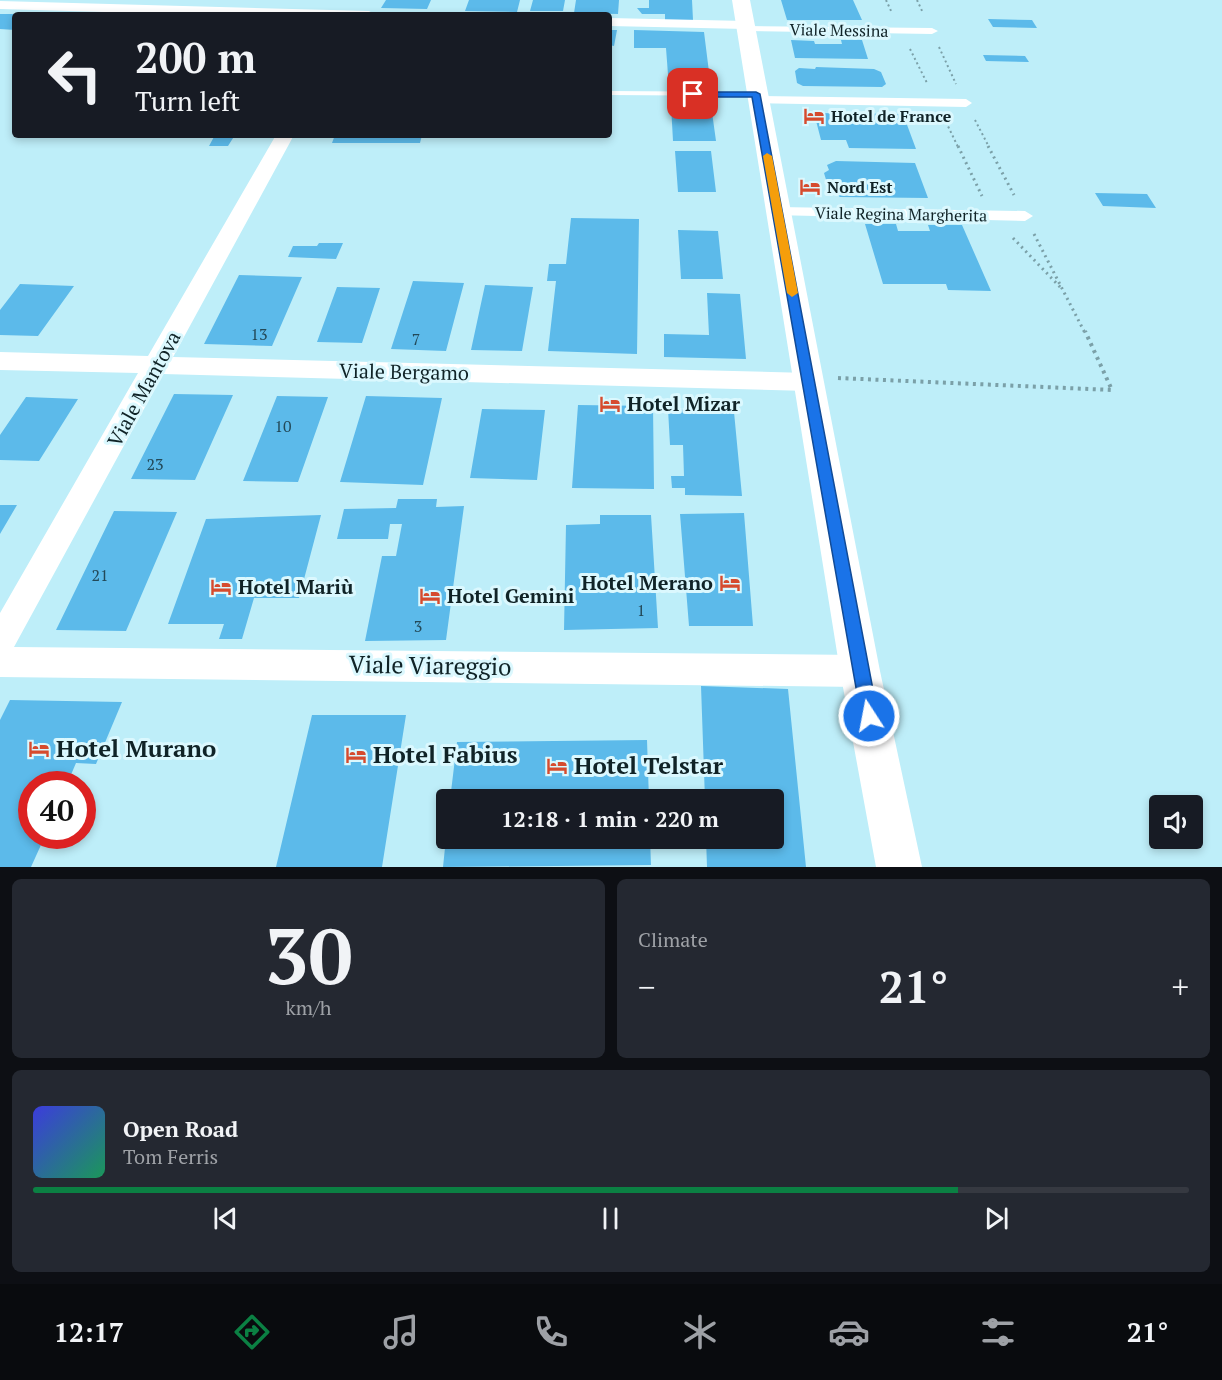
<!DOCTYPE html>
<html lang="en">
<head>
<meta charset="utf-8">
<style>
  :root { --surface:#171b24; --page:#242831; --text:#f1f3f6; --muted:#9ea1a6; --line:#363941; --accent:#0b8043 }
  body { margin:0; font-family:"PT Serif",serif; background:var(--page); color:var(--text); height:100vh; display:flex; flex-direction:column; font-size:22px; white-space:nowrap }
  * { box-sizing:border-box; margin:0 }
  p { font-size:20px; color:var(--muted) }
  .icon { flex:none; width:33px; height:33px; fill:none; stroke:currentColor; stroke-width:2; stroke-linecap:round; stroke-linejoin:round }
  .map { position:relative; height:867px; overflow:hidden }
  .panel { display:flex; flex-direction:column; gap:12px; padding:12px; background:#0d0f14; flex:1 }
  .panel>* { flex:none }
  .guide { position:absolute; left:12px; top:12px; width:600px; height:126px; border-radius:6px; box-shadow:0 3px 9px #0003; background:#171b24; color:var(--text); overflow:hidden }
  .tools { position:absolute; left:1149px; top:795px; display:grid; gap:12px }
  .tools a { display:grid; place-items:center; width:54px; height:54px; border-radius:6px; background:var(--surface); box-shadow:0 3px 9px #0003; font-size:30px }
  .speed { position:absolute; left:18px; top:771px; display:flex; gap:12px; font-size:30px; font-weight:700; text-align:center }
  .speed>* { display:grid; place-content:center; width:78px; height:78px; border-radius:50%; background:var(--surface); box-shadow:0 3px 9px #0003; line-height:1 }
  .speed .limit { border:9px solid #d22; background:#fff; color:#111 }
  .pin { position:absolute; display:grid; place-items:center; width:51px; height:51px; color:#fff; margin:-26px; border-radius:12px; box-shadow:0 3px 9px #0006 }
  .me { position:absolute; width:66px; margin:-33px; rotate:349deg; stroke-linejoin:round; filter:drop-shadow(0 0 4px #0008) }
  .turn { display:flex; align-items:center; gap:21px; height:126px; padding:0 24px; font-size:27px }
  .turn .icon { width:78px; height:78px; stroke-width:2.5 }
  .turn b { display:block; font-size:42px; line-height:51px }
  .big { font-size:45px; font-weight:700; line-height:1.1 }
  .panel .widget { flex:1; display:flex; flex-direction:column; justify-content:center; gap:9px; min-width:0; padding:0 21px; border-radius:9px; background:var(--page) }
  .panel .dial { align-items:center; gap:0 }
  .dial b { font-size:78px; line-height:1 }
  .song { display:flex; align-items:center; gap:18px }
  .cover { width:72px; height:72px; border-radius:9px; background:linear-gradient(135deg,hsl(240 70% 55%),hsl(150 70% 35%)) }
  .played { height:6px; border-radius:3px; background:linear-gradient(90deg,var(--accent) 80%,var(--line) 80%) }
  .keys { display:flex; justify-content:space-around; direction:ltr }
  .heat { display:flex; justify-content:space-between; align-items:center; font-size:33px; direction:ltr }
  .panel .tiles { flex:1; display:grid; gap:12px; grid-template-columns:1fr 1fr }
  .widget:last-child { grid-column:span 2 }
  .trip { position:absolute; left:436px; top:789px; width:348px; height:60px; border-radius:6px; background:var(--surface); box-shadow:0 3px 9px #0003; font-weight:700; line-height:60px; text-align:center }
  .tab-bar { display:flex; height:96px; justify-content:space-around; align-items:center; background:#090b0e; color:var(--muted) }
  .tab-bar .icon { width:42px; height:42px }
  .tab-bar .current { color:var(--accent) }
  .tab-bar b { font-size:27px; color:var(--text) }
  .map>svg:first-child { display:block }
  .building { fill:#5cbaea }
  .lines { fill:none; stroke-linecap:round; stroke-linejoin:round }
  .path-far2 { stroke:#7ba0a8; stroke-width:2; stroke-dasharray:2 3; stroke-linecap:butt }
  .path-far1 { stroke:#7ba0a8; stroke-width:3; stroke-dasharray:2 4; stroke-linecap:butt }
  .path { stroke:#7ba0a8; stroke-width:4; stroke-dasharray:3 4.5; stroke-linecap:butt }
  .service { fill:#fff; fill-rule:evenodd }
  .pedestrian { fill:#fff; fill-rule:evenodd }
  .minor { fill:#fff; fill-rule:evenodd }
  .tertiary { fill:#fff; fill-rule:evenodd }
  .route { fill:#1a73e8; stroke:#114b97; stroke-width:1.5 }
  .slow { fill:#f59e0b }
  .labels { text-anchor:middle; stroke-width:6; stroke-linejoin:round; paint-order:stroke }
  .far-street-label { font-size:16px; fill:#102327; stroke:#dbf8fe }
  .far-poi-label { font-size:16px; font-weight:bold; fill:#102327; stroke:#dbf8fe; text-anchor:start }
  .number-label { font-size:16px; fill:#234958 }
  .street-label { font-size:20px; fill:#102327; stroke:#dbf8fe }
  .poi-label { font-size:20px; font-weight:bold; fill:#102327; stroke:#dbf8fe; text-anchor:start }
  .near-street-label { font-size:24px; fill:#102327; stroke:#dbf8fe }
  .near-poi-label { font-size:24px; font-weight:bold; fill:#102327; stroke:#dbf8fe; text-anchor:start }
</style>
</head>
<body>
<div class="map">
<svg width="1222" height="867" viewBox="0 0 1222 867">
  <rect width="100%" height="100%" fill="#beeef9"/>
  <!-- building -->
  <path class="building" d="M386,0H431L427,9L381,8Z
    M469,0H520L517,12L465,11Z
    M533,0H565L563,11H530Z
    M576,0H619L618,14L574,13Z
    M649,0H692L693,20H665V14H642L637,8H649Z
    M781,0H853L862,20H787Z
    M0,14H15V30L0,29Z
    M988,19L1032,20L1037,28L993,27Z
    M609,30H617L614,46L609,45Z
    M634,30L704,32L711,88H669L666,48H634Z
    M791,40L814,41L815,44H842L841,40H862L868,59L795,58Z
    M983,55L1025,56L1029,62L986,61Z
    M816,67L874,69L881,72L886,84L882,87L803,86L797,83L795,71L799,68L815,69Z
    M671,105H711L716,141H673Z
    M814,113L903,114L916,149L849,148L846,140H821Z
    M215,135H235L228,146H209Z
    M335,135H422L420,143H332Z
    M675,151H711L716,192H678Z
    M836,161L915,163L928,198L840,197L835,193L833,185L827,183L824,173L829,170L827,165Z
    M1095,193L1147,194L1156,208L1103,206Z
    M571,218L639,219L637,354L548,351L556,281H547L549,264H566Z
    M865,224H896L898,231H930L928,225H962L991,291L948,290L946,284H883Z
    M678,230L718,231L723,279H681Z
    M319,243H343L336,259L288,257L293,246H317Z
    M239,275L302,277L272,346L204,344Z
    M413,281L464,283L446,351L391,349Z
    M20,284L74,286L38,336L0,335V310Z
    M485,285L533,287L522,351L471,350Z
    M337,287L380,288L362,343L317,342Z
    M707,293L740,294L746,359L664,357V334L709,335Z
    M174,394L233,395L195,480L131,479Z
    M277,396L328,397L298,482L243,481Z
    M366,396L442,398L423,485L340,482Z
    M26,397L78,399L39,461L0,460V435Z
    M578,405L653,406L654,489L572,488Z
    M482,409L545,410L537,480L470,478Z
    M668,409L734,412L742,496L685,495V488H672L671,476H684L683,445H670Z
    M398,499H437L436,507L464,506L446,640L365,641L382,556H396L402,524H390L388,539H337L344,509L396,508Z
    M0,505H17L0,534Z
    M114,511L177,512L126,631L56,630Z
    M744,513L753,626H689L680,514Z
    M321,515L299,598H254L242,639H219L224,624H168L206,519Z
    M600,515H651L658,628L564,630L566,525L600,524Z
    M701,686L788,689L806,867H707L706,838H774V800H705Z
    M10,700L122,702L96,764L76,763L67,784H32V836H45L31,867H0V720Z
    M312,715H406L382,867H276Z
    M647,740L649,800H450L457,742Z
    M446,838H650L651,865L443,867Z"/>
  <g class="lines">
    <!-- path-far2 -->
    <path class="path-far2" d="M886,0L892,13
      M917,0L923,13
      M939,47L956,84
      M910,49L927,83
      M975,120L989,147
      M946,122L958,147"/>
    <!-- path-far1 -->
    <path class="path-far1" d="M958,146L982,196
      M988,146L1014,195
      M1034,234L1085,333
      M1013,238L1062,289"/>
    <!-- path -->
    <path class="path" d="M838,378L1112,390L1085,331"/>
    <!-- service -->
    <path class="service" d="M609,91L756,92L760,94L756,96L609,95Z"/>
    <!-- pedestrian -->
    <path class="pedestrian" d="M747,26L932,28L938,31L932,34L743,31V27Z
      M757,96L966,99L972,103L966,107L752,103L751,100Z
      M778,207L1025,211L1033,216L1025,221L773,215L770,212L773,209Z"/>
    <!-- minor -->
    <path class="minor" d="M0,1L369,11L376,15H209L0,9Z
      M609,18L746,21L753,25L746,29L609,26Z
      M276,135H294L173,357L809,373L818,376L821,382L818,388L809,391L163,374L14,647L860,655L871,660L876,671L871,682L860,687L0,677V613L138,373L0,370V352L148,356Z"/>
    <!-- tertiary -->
    <path class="tertiary" d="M732,0H750L880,671L922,867H876L840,671Z"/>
  </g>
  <!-- route -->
  <path class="route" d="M690,92H756L760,94L878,716L876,723L869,725L863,723L861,716L752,97H693L689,94Z"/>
  <!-- slow -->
  <path class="slow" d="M767,153L772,156L798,293L792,297L787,293L763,156Z"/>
  <!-- icons -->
  <defs>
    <g id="hotel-bare" transform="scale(1.62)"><path d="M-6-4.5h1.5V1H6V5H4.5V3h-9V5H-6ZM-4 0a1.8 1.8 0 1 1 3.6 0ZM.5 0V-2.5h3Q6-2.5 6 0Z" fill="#d64b2e" stroke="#dbf8fe" stroke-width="2.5" paint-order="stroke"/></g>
  </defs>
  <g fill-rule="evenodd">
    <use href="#hotel-bare" x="814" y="116"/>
    <use href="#hotel-bare" x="810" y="187"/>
    <use href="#hotel-bare" x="610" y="404"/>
    <use href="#hotel-bare" x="730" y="583"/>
    <use href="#hotel-bare" x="221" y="587"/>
    <use href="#hotel-bare" x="430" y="596"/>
    <use href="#hotel-bare" x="39" y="749"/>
    <use href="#hotel-bare" x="356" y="755"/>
    <use href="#hotel-bare" x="557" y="766"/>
  </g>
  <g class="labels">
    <!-- far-street labels -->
    <g class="far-street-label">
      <text transform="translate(839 30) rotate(1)" y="6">Viale Messina</text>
      <text transform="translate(901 214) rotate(1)" y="6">Viale Regina Margherita</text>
    </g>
    <!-- far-poi labels -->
    <g class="far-poi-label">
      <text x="831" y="122">Hotel de France</text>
      <text x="827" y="193">Nord Est</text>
    </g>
    <!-- number labels -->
    <g class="number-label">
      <text x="259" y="340">13</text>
      <text x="416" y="345">7</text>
      <text x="283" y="432">10</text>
      <text x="155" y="470">23</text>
      <text x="100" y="581">21</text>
      <text x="641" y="616">1</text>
      <text x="418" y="632">3</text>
    </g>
    <!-- street labels -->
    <g class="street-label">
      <text transform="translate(404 372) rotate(1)" y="7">Viale Bergamo</text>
      <text transform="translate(144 389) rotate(-61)" y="7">Viale Mantova</text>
    </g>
    <!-- poi labels -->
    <g class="poi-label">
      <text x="627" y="411">Hotel Mizar</text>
      <text x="713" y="590" text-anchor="end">Hotel Merano</text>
      <text x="238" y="594">Hotel Mariù</text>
      <text x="447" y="603">Hotel Gemini</text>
    </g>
    <!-- near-street labels -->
    <g class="near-street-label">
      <text transform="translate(430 666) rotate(1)" y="8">Viale Viareggio</text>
    </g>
    <!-- near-poi labels -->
    <g class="near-poi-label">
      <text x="56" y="757">Hotel Murano</text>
      <text x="373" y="763">Hotel Fabius</text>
      <text x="574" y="774">Hotel Telstar</text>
    </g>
  </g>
</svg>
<div class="tools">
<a><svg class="icon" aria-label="sound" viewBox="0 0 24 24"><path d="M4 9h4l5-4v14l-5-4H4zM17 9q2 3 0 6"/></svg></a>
</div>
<div class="speed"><div class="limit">40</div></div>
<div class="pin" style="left:693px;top:94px;background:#d93025"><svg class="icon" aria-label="arrive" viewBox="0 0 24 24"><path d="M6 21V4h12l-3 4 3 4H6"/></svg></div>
<svg class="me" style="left:869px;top:716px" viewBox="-20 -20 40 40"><circle r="17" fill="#1a73e8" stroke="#fff" stroke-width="3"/><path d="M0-11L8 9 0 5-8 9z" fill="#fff"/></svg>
<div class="trip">12:18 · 1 min · 220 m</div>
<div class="guide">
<div class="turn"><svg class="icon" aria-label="left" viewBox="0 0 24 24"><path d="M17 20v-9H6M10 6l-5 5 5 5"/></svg><div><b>200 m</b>Turn left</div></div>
</div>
</div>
<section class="panel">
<div class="tiles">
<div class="widget dial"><b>30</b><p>km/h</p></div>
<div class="widget"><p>Climate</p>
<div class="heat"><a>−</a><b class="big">21°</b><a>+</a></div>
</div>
<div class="widget">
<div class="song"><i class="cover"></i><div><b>Open Road</b><p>Tom Ferris</p></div></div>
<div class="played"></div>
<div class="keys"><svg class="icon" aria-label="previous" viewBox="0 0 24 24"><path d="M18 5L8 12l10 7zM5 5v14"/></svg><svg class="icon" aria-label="pause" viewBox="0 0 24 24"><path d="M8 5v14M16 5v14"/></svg><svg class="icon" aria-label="next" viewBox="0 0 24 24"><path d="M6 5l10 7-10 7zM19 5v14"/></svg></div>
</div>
</div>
</section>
<nav class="tab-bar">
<b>12:17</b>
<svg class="icon current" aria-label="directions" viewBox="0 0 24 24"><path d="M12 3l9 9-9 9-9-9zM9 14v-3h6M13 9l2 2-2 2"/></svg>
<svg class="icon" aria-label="music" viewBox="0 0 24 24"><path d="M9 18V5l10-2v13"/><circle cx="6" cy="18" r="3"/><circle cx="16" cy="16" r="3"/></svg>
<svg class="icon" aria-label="phone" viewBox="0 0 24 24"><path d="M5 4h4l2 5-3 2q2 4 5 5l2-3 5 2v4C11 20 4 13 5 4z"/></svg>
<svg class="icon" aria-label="climate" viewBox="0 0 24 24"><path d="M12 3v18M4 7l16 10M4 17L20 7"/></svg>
<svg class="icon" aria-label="car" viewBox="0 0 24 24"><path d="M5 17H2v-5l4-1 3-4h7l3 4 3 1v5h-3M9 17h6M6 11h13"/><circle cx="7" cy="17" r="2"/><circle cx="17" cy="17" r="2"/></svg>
<svg class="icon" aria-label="filters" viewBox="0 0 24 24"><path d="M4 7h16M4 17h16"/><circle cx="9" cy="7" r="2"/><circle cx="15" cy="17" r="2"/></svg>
<b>21°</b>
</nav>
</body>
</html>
